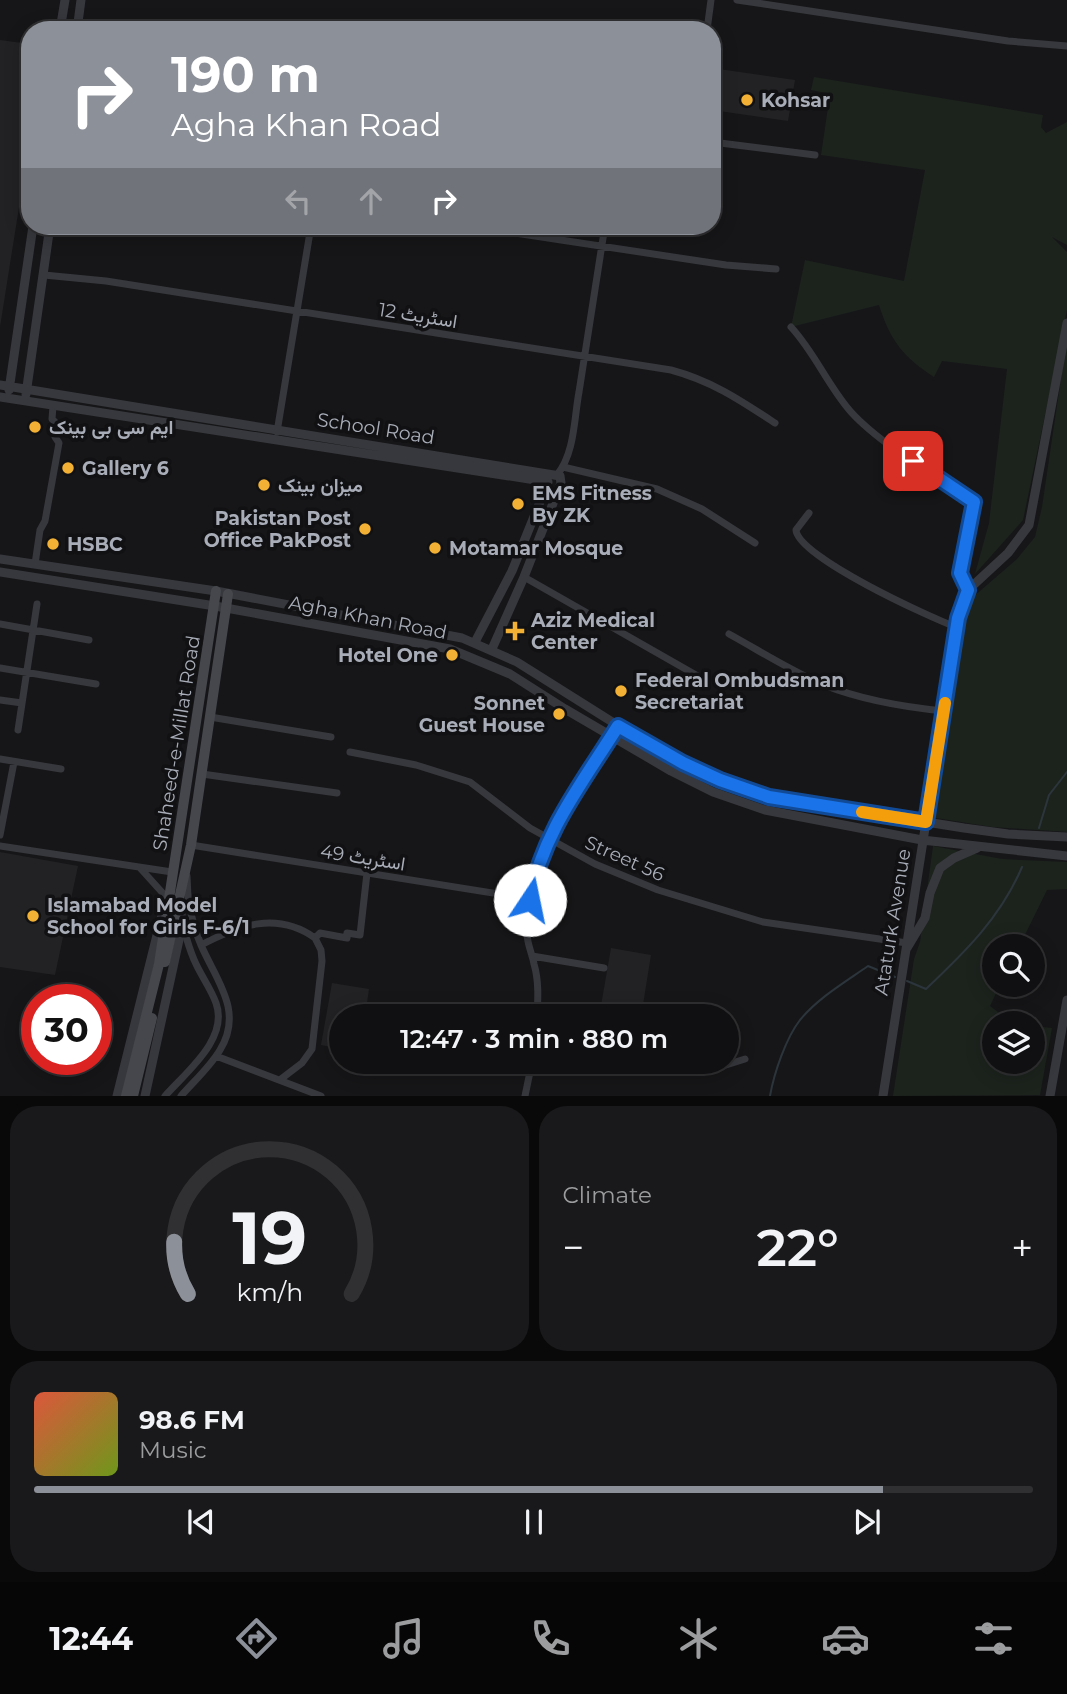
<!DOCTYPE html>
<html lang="en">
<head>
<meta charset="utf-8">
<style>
  :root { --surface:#101012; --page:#19191b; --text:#f1f3f6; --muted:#9c9d9f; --line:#303032; --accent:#8c9099 }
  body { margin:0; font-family:Montserrat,Vazirmatn,sans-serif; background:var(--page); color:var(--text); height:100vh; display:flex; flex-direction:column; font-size:26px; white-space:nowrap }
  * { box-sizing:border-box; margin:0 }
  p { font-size:23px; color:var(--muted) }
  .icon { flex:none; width:38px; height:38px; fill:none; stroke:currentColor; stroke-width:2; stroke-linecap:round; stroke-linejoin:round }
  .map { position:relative; height:1096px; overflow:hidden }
  .panel { display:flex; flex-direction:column; gap:10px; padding:10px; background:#09090a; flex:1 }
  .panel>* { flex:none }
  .hud { position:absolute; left:21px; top:21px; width:700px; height:214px; border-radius:28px; box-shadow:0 4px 18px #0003,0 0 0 2px var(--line); background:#8c9099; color:#fff; overflow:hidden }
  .fabs { position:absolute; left:982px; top:934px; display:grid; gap:14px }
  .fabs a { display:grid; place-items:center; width:63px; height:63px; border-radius:50%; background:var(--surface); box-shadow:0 4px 18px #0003,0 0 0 2px var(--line); font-size:35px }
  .speed { position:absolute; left:21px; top:984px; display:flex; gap:14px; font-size:35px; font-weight:700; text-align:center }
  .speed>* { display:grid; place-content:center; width:91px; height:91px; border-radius:50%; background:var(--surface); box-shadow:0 4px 18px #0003,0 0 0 2px var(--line); line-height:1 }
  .speed .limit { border:10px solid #d22; background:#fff; color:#111 }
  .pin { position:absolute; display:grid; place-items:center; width:60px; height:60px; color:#fff; margin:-30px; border-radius:14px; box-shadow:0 4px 10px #0006 }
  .me { position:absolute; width:77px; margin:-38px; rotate:11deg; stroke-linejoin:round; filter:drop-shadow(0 0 5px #0008) }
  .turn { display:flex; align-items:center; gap:24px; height:147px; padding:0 35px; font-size:32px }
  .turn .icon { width:91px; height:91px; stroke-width:2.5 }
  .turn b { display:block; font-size:49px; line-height:60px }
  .lanes { display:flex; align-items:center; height:66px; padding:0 35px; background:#0003; justify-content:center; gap:35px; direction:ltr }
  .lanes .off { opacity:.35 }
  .big { font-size:52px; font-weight:600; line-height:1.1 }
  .panel .widget { flex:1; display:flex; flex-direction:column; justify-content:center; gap:10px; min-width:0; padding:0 24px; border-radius:28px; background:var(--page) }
  .panel .dial { align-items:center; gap:0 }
  .dial svg { height:182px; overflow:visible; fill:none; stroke:var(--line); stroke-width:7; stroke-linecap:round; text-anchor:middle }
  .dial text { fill:var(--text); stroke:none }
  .song { display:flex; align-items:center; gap:21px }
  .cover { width:84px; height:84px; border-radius:10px; background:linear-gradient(135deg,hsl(10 70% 55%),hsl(80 70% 35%)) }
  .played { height:7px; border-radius:4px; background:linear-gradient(90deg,var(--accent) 85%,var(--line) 85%) }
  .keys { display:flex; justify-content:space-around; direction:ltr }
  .heat { display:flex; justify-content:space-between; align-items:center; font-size:38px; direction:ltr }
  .panel .tiles { flex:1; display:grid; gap:10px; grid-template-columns:1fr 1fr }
  .widget:last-child { grid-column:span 2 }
  .trip { position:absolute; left:329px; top:1004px; width:410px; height:70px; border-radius:35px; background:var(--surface); box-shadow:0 4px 18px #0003,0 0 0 2px var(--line); font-weight:600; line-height:70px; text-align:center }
  .menu { display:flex; height:112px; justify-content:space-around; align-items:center; background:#060607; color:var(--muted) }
  .menu .icon { width:49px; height:49px }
  .menu .current { color:var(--accent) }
  .menu b { font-size:32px; color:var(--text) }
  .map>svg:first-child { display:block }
  .built { fill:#222225 }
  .green { fill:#1c231d }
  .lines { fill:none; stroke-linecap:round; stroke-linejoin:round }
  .stream { stroke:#2c353c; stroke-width:2 }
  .minor { stroke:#37383d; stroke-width:7 }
  .tertiary { stroke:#37383d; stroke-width:9 }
  .secondary { stroke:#45474d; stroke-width:10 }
  .route-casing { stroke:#114b97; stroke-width:18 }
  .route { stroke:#1a73e8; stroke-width:12 }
  .slow { stroke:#f59e0b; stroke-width:12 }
  .poi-dot { fill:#f2b134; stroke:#111113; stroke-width:2.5 }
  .labels { text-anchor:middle; stroke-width:7; stroke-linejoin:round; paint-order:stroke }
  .poi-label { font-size:19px; font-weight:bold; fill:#a8adb8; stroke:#111113; text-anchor:start }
  .street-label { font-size:19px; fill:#a8adb8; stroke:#111113 }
</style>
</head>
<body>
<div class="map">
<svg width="1067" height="1096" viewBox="0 0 1067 1096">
  <rect width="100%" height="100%" fill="#161618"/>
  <!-- built -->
  <path class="built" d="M0,40L30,44V138L0,327Z
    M712,68L795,80L788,121L712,110Z
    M0,852L78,866L55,975L0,967Z
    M611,948L651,955L641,1017H599Z
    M332,983L369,989L365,1017H341V1049L321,1045Z"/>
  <!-- green -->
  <path class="green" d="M814,77L1043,115L1041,127L1046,133L1067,122V245L1052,237L1067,252V310L1023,520L975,574L989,523L1007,369L942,361L934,377C903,357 890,340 879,305L791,327L805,260L904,281L925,170L821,155L830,94L811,90Z
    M1067,338V832L992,827L930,817L965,604L1017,559L1035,537L1042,507Z
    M933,846L1002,859L1067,862V889L1047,890L1019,947H994V985H1000L990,1006L1014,1024H994V1062H1032L1033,1026L1052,1028L1040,1095L893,1096L914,959L920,942Z"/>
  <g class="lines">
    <!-- stream -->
    <path class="stream" d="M1039,828L1049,795L1067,772
      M907,981L926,989C965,952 1001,917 1022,867
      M770,1096C774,1073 786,1038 800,1020C818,998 845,982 868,966L895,977"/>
    <!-- minor -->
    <path class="minor" d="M737,0L1008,41L1067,46
      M707,30L711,0
      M712,142L815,155
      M468,226L726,265L776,269
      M44,275L106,281L671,370C712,381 740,400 775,423
      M791,327C815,353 828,386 851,412C880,444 937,477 974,502L960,573L968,590
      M277,432L311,226
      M563,467L657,489L702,509L755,543
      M557,475C575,453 574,418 579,392C588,336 596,281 605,226
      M809,513L796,530C798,557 929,617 956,627
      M35,564L40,530L45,521L59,443L55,437L57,424L52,419L53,406
      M524,577L703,679
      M0,624L89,640
      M729,634C760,651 791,671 824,685C862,700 903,707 944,711
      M0,668L96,684
      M0,700L22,703
      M210,717L331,737
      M18,730L37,604
      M350,752L416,765L470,782L530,828L595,864L658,890L763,922L907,943
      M0,759L61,769
      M202,774L337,793
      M0,835L14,762
      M191,845L530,899
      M0,846L172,872
      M141,869L169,900
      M201,945C239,925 277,911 315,938
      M532,956L604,968
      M537,1017C538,999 539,981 534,964C532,953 527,944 527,933C527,852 577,791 618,726
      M216,1056L321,1096
      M708,1062L726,1065L745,1059
      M281,1079L302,1063L312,1049L322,961L321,950L315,938L320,933L347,938V933L360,935L367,873
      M165,1096C186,1072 229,1039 216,1003C211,989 202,977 196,964C190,952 187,939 183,927
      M181,1096C194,1081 210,1067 220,1050C244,1011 216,980 201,945C192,924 187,898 187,876
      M525,1096L532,1062"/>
    <!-- tertiary -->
    <path class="tertiary" d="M60,30L65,0
      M77,30L81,0
      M0,385L560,476L561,483L524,577L492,649
      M9,390L33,226
      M26,394L50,226
      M0,397L548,482L512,571L475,642
      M0,559L216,591L462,638L517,662L652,747L720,780L769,797L964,828L1008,834L1067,837
      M0,572L215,606L450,649L510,674L565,709L671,771L713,792L765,810L922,840L1067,856
      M907,948L925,918L930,893L940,868L954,858L977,848
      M117,1096L163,911L166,904
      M145,1096L182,926L180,900
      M883,1096L958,618L968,590L1008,553L1029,525L1067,323
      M1050,1096L1067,1000"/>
    <!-- secondary -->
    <path class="secondary" d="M165,962L191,845L228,594
      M126,1096L159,964L216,591
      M133,1096L152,1018"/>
  </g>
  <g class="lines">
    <!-- route casing -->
    <g class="route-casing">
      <path id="route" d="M530,900C542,833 583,782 618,726L683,763L720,780L769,797L926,822L958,618L968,590L960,573L974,502L913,461"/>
    </g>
    <!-- route -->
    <use href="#route" class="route"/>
    <!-- slow -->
    <path class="slow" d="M862,812L926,822L945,703"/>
  </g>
  <!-- markers -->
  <g class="poi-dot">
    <circle cx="747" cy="100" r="7"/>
    <circle cx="35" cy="427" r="7"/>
    <circle cx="68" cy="468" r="7"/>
    <circle cx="264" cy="485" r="7"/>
    <circle cx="518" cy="504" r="7"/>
    <circle cx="365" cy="529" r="7"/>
    <circle cx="53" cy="544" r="7"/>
    <circle cx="435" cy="548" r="7"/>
    <path d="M511.5 620.5h7v7h7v7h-7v7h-7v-7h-7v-7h7z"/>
    <circle cx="452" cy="655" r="7"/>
    <circle cx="621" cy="691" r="7"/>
    <circle cx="559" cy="714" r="7"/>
    <circle cx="33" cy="916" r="7"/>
  </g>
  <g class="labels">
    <!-- poi labels -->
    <g class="poi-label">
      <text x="761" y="107">Kohsar</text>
      <text x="49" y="434">ایم سی بی بینک</text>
      <text x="82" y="475">Gallery 6</text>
      <text x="278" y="492">میزان بینک</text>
      <text x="532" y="500">EMS Fitness<tspan x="532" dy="22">By ZK</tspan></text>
      <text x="351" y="525" text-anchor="end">Pakistan Post<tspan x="351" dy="22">Office PakPost</tspan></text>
      <text x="67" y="551">HSBC</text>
      <text x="449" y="555">Motamar Mosque</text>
      <text x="531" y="627">Aziz Medical<tspan x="531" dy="22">Center</tspan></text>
      <text x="438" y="662" text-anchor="end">Hotel One</text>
      <text x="635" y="687">Federal Ombudsman<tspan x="635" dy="22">Secretariat</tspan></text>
      <text x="545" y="710" text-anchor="end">Sonnet<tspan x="545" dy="22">Guest House</tspan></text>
      <text x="47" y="912">Islamabad Model<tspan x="47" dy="22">School for Girls F-6/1</tspan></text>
    </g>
    <!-- street labels -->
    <g class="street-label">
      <text transform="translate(418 315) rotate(9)" y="7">اسٹریٹ 12</text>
      <text transform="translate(376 428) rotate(9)" y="7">School Road</text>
      <text transform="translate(368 617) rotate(11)" y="7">Agha Khan Road</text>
      <text transform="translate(176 743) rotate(-81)" y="7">Shaheed-e-Millat Road</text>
      <text transform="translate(363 857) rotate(9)" y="7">اسٹریٹ 49</text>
      <text transform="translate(625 858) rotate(24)" y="7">Street 56</text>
      <text transform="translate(892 922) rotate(-81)" y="7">Ataturk Avenue</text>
    </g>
  </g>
</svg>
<div class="fabs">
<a><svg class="icon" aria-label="search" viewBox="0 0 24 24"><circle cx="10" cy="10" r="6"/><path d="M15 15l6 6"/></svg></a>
<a><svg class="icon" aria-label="layers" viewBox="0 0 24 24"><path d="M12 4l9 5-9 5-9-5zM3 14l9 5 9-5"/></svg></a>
</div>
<div class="speed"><div class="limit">30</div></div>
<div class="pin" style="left:913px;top:461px;background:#d93025"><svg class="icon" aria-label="arrive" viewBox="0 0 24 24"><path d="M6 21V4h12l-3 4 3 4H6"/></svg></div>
<svg class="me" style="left:530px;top:900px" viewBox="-20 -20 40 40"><circle r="19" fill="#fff"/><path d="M0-13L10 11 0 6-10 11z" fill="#1a73e8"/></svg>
<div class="trip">12:47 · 3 min · 880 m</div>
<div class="hud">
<div class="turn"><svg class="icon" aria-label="right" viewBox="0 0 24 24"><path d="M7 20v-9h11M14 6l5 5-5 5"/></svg><div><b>190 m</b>Agha Khan Road</div></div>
<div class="lanes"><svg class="icon off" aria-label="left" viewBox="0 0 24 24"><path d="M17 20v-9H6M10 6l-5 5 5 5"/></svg><svg class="icon off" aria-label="ahead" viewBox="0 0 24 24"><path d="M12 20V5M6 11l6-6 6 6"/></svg><svg class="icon" aria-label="right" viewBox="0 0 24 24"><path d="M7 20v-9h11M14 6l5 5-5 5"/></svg></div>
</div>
</div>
<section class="panel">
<div class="tiles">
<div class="widget dial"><svg viewBox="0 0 100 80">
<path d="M14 69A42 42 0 1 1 86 69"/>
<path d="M14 69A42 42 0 0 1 8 46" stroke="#8c9099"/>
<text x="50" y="56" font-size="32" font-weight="700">19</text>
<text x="50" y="72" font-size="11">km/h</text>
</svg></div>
<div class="widget"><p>Climate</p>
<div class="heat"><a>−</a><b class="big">22°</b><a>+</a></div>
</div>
<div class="widget">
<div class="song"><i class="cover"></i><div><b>98.6 FM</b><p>Music</p></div></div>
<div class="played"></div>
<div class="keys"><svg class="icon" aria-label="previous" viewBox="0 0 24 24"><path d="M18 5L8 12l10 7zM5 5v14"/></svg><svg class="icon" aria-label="pause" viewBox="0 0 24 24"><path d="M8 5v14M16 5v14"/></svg><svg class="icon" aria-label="next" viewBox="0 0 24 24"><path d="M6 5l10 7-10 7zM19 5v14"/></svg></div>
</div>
</div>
</section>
<nav class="menu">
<b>12:44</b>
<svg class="icon current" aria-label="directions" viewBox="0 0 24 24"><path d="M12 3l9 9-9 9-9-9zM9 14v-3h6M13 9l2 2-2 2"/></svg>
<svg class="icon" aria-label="music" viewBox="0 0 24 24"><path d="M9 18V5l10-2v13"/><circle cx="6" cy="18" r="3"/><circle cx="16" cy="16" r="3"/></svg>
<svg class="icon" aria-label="phone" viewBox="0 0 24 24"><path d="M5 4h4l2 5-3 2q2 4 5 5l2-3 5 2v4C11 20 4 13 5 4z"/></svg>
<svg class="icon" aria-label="climate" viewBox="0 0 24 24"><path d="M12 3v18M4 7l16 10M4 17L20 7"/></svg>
<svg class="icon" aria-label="car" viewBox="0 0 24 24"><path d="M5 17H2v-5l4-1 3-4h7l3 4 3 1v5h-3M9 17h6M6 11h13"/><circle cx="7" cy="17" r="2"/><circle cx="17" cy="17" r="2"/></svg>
<svg class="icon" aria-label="filters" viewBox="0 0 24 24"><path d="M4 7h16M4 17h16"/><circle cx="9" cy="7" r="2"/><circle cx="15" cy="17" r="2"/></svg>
</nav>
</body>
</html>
